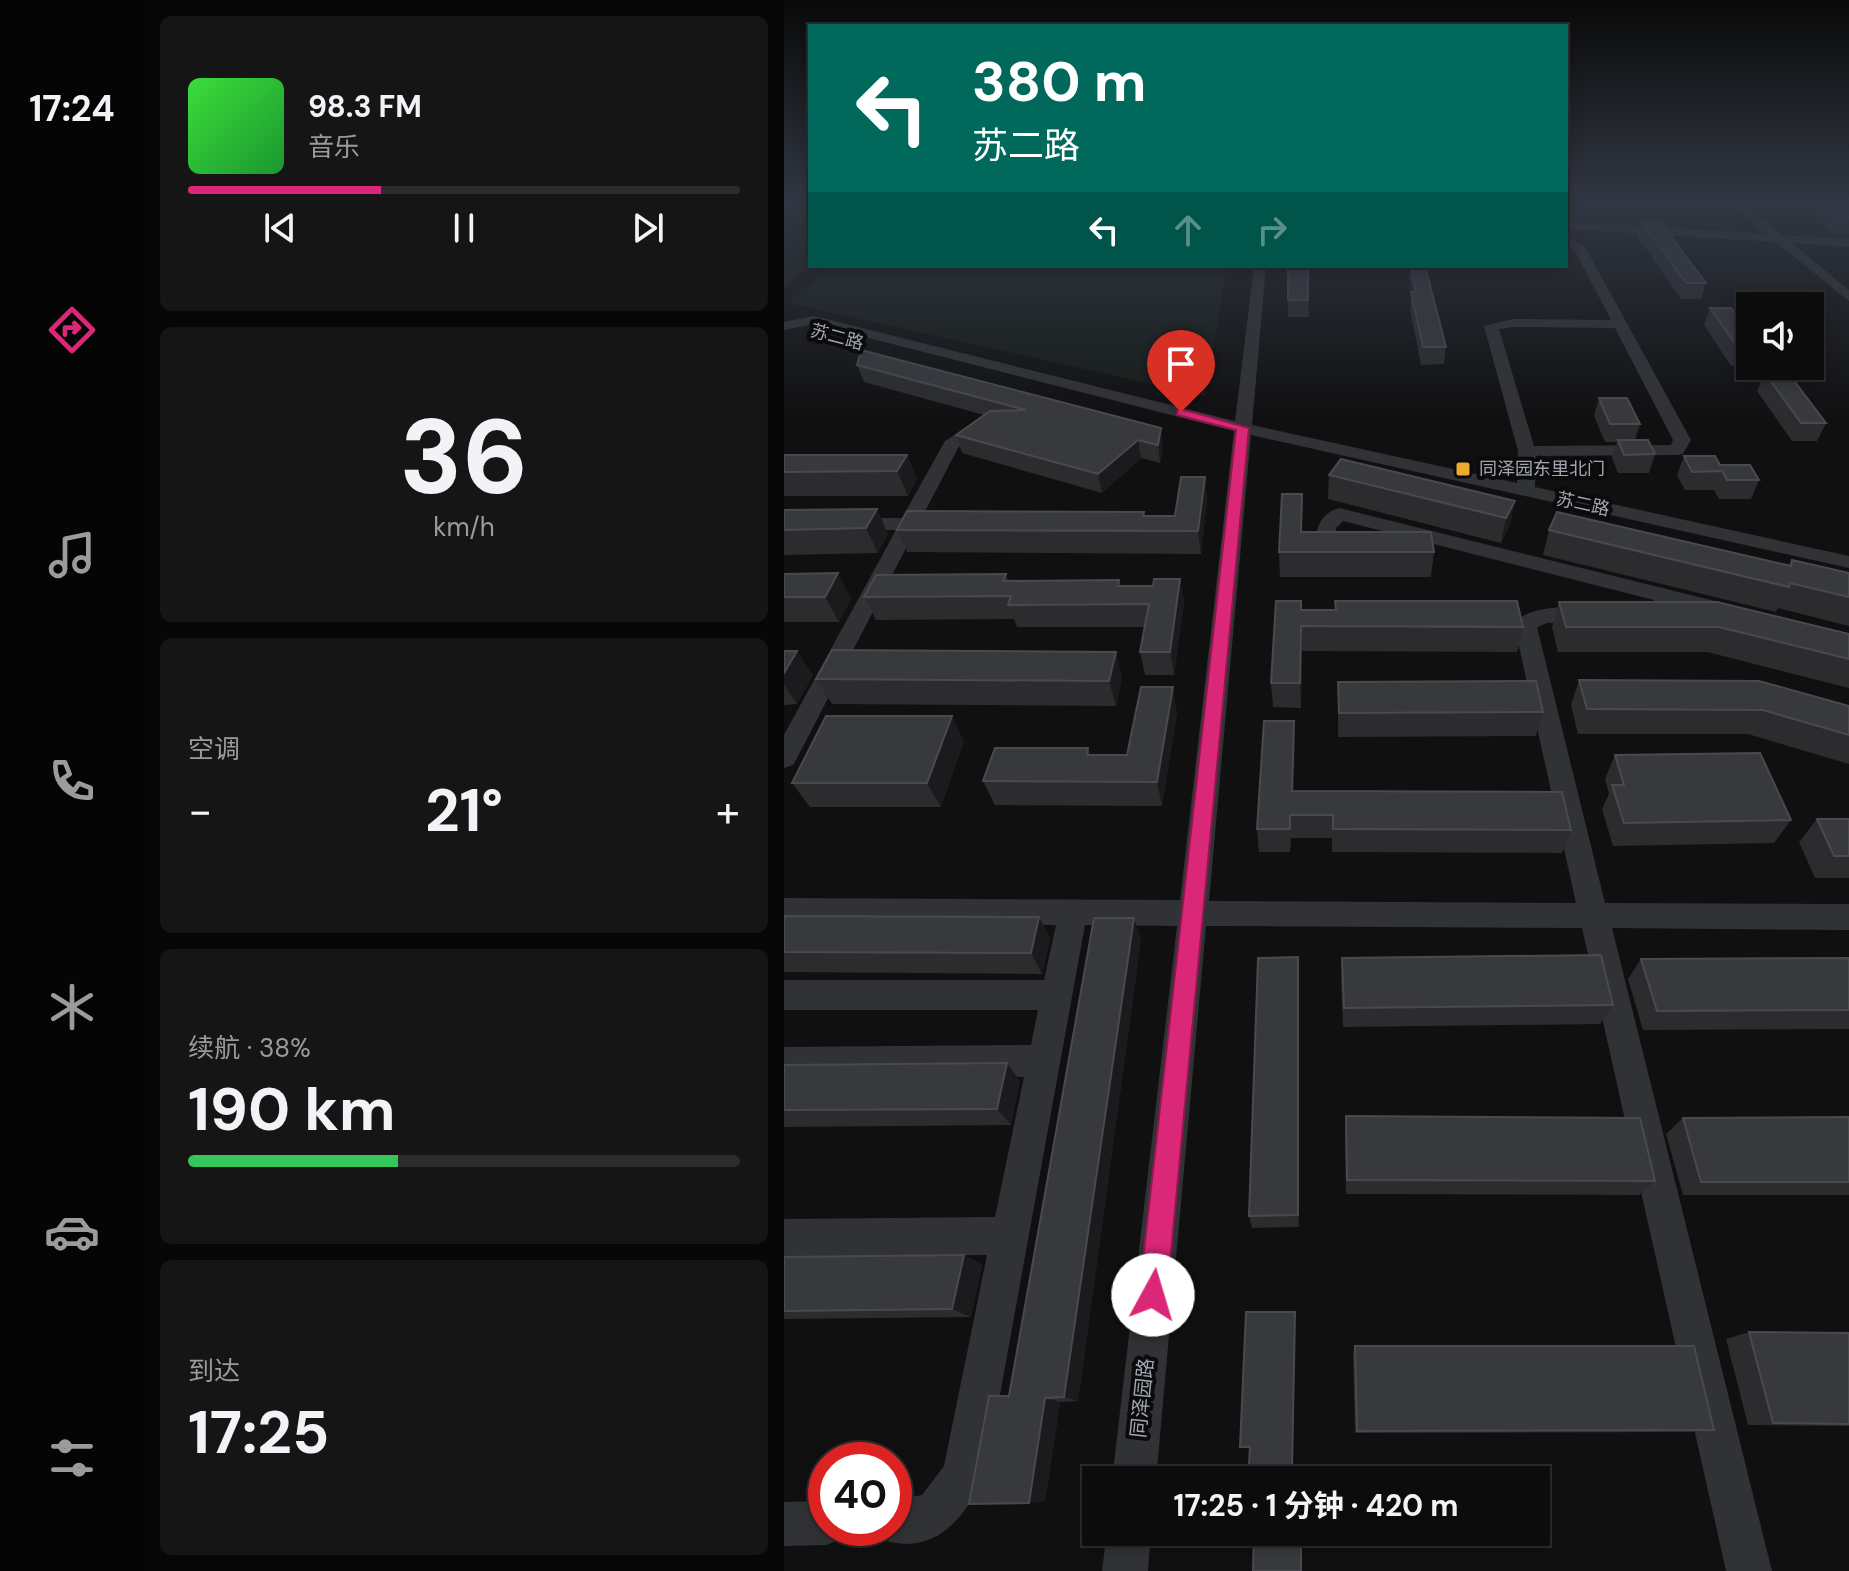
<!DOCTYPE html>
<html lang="zh">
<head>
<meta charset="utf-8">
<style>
  :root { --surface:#0c0c0d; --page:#151516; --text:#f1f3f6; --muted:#9a9b9d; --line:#2c2c2e; --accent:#db2777 }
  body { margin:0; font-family:"DM Sans","Noto Sans SC",sans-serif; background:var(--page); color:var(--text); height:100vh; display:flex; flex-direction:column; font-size:30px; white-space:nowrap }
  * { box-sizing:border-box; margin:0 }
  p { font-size:26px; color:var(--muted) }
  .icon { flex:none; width:44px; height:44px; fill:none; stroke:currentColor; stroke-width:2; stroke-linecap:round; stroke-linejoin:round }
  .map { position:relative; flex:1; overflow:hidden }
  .side { display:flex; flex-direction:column; gap:16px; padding:16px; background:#070707; width:640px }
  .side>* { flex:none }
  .banner { position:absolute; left:24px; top:24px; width:760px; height:244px; border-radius:0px; box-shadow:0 4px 12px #0003,0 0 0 2px var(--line); background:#00695c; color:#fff; overflow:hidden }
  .tools { position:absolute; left:952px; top:292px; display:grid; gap:16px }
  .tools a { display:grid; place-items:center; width:88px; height:88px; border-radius:0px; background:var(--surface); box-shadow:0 4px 12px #0003,0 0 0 2px var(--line); font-size:40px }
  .speed { position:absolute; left:24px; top:1442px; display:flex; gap:16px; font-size:40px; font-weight:700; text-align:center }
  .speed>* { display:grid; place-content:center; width:104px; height:104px; border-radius:50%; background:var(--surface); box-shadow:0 4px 12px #0003,0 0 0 2px var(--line); line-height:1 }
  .speed .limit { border:12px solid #d22; background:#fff; color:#111 }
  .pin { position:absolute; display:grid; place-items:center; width:68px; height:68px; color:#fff; margin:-82px -34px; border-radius:50% 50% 50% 0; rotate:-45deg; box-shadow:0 0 8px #0007 }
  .pin .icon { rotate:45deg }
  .me { position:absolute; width:88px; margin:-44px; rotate:6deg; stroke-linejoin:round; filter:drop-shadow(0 0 6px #0008) }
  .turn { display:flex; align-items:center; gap:28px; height:168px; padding:0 32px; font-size:36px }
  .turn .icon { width:104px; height:104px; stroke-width:2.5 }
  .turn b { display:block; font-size:56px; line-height:68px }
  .lanes { display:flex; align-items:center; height:76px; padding:0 32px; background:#0003; justify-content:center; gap:40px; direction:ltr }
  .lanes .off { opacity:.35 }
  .big { font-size:60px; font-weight:700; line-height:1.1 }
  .side .card { flex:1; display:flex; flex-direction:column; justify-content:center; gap:12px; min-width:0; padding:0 28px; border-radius:12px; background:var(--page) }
  .side .dial { align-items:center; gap:0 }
  .dial b { font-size:104px; line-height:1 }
  .song { display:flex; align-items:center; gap:24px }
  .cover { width:96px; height:96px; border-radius:12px; background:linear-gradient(135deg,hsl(120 70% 55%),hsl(130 70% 35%)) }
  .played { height:8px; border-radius:4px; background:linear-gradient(90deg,var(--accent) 35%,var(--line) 35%) }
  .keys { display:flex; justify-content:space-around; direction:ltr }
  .heat { display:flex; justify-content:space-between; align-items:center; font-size:44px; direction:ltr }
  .charge { height:12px; border-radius:6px; background:linear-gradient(90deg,#34c759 38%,var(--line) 0) }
  .trip { position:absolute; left:298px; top:1466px; width:468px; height:80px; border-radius:0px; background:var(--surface); box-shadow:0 4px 12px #0003,0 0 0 2px var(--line); font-weight:700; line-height:80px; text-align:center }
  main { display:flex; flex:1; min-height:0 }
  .dock { display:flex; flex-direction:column; width:144px; justify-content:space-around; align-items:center; background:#050505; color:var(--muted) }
  .dock .icon { width:56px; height:56px }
  .dock .current { color:var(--accent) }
  .dock b { font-size:36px; color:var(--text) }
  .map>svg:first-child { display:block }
  .green { fill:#161c17 }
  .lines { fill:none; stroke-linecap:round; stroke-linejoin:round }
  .minor { fill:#313236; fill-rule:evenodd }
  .wall { fill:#2c2c2f }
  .shaded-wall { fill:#1b1b1d }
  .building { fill:#38393d; stroke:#494a4f; stroke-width:2 }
  .route { fill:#db2777; stroke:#8e194d; stroke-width:2 }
  .poi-dot { fill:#edac2c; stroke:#0b0b0c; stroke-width:3 }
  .labels { text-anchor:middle; stroke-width:8; stroke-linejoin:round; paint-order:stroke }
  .far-street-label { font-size:18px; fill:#a1a6b2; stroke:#0b0b0c }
  .far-poi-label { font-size:18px; fill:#a1a6b2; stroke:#0b0b0c; text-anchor:start }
  .street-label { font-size:20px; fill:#a1a6b2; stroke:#0b0b0c }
</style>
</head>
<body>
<main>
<nav class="dock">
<b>17:24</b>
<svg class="icon current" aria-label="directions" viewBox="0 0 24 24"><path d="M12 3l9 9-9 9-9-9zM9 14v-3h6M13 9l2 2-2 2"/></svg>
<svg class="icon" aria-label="music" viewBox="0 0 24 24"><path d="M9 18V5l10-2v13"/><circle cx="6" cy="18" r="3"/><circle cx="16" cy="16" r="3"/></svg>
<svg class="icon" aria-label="phone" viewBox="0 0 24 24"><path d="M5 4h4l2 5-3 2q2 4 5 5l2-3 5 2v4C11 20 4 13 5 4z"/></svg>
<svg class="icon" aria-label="climate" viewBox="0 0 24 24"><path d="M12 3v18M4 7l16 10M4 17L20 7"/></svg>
<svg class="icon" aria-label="car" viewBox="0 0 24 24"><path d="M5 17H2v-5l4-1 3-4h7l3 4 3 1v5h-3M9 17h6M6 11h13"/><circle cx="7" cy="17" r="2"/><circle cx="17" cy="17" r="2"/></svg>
<svg class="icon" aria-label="filters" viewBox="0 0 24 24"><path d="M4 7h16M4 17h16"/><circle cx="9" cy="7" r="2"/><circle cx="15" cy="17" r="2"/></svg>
</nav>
<section class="side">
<div class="card">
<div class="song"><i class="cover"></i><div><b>98.3 FM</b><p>音乐</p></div></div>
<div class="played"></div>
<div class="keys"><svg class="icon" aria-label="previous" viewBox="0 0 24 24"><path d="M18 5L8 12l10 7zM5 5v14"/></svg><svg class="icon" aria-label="pause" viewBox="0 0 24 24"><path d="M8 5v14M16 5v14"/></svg><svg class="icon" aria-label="next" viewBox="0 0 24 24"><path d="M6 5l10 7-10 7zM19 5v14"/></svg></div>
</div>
<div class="card dial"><b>36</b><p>km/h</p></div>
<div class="card"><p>空调</p>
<div class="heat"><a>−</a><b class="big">21°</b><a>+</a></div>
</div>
<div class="card"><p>续航 · 38%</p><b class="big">190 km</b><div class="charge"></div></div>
<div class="card"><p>到达</p><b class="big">17:25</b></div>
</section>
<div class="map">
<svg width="1065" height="1571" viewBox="0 0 1065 1571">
  <rect width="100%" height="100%" fill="#101011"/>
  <!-- green -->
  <path class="green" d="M0,200H26L27,266L0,290Z
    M782,200H933L959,222L954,230L782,215Z
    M45,266H443L421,396L4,303Z"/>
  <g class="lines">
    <!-- minor -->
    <path class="minor" d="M943,200H955L998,235L1065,239V247L1008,243L1065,290V301L992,242L782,229V221L982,234Z
      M782,237L801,247L907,440L899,454L893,455L752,456L751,487L1065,556V568L467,435L425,901L792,903L730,624C745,604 792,605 815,611L818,616L815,621L763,623L753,627L821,903L1065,904V930L828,928L988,1571H942L798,928L422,926L372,1480H328L393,926L301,925L202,1472C183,1517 149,1560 94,1538L90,1528H110V1500L138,1495L160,1466L203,1255L0,1257V1219L211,1217L240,1077L0,1079V1047L247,1045L254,1010H0V980H260L272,925L0,924V898L396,900L450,431L30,324L0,330V322L30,316L451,421L470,266H482L468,425L733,483L734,451L700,326L730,319L827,320L790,249L782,246ZM730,327L831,328L889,440L887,445L750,446L715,329Z
      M201,416L209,421L174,448L13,758L9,765L0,768V735L112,530L0,531V519L118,518L161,441Z
      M555,508L939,603L950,610L939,617L890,605L883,621H846L843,616L846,611L867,609L870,600L559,521L552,528L551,544L561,546L564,550L561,554H533L530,550C532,531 534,514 555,508Z
      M42,1501V1528H62L58,1539L42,1545L0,1546V1502Z
      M323,1532H367L364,1571H318Z"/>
  </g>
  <!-- wall -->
  <path class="wall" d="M1001,200H1065V234H1047L1029,215H1018Z
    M857,221L922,283L917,299H897L853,236Z
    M504,266H524L525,317H504Z
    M626,266H641L662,347L660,364L637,365L626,309L628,292L625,277Z
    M926,308L966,334V366H947L920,325Z
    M73,365L379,446L376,463L357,458L318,493L178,453L172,435L200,415L80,382Z
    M981,373L1042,423L1033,441H1008L973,391Z
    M815,398L856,424L851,440L871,454L865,473H834L828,458L833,442H821L810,416Z
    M0,455H123L133,479L124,496H0Z
    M900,456L936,465L975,480L967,499H935L930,490H901L893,475Z
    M545,475L731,501L726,525L717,543L544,499Z
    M421,477L423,500L417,554L123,552L113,530L361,516H391Z
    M0,510L104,534L94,553L0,555Z
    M765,530L1005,565L1008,560L1065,573V626L994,608L992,612L759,555Z
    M518,532L650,552L647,577H496L495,552Z
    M0,574L67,598L55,622H0Z
    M222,574L224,581L335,580L336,586H369L396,579L400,602L390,675H361L356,652L361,627H233L230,619L92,620L80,597Z
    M775,602L1065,634V688L923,652H774L768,627Z
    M517,610L739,627L733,652L518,651L517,708L489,707L487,683Z
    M0,651L29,675L13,704L0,705Z
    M338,677L332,706L48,704L32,679Z
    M795,680L1065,706V764L964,734H794L787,705Z
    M554,682L759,712L752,736L554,737Z
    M393,712L378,806L211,805L199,781L304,748L306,755H343Z
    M510,721L509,791L787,830L778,853L548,852V838H507L506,852H475L473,829Z
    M180,741L157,807H26L8,783Z
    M831,755L1007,820L990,843L829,846L818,809L825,794L821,779Z
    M1033,819H1065V878H1031L1015,842Z
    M0,916L255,917L266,939L258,974L0,972Z
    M357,939L294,1401L276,1402L261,1501L225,1396Z
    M514,957L515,1227L468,1228L465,1216Z
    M558,958L829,1005L816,1024L559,1027L557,979Z
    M1065,958V1029L859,1030L844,979L857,959Z
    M0,1065L236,1081L227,1125L0,1127Z
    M562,1116L871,1181L855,1195L562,1194L561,1132Z
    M1065,1117V1195H899L882,1134L899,1118Z
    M180,1255L198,1265L187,1317L0,1319V1257Z
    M965,1332L1065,1333V1426L964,1425L942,1339Z
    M571,1346L930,1430L908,1432L571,1433L569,1353Z"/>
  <!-- shaded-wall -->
  <path class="shaded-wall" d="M377,428L379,446L376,463L374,445Z
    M354,440L357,458L318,493L314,474Z
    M123,455L133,479L124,496L113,471Z
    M421,477L423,500L417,554L414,531Z
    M731,501L726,525L717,543L722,518Z
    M93,509L104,534L94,553L82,528Z
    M54,573L67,598L55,622L41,597Z
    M396,579L400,602L390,675L386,652Z
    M517,601L518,651L517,708L516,683Z
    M13,651L29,675L13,704L0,685V673Z
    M332,652L338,677L332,706L325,681Z
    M389,687L393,712L378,806L373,782Z
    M168,716L180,741L157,807L143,783Z
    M510,721L511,745L509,814L508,791Z
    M255,917L266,939L258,974L247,953Z
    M350,918L357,939L294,1401L280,1397Z
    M514,957L515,978V1227L514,1215Z
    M223,1063L236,1081L227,1125L213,1109Z
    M180,1255L198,1265L187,1317L168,1309Z
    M511,1312L509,1469H508Z
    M261,1398L276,1402L261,1501L245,1503Z"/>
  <!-- building -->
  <path class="building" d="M1021,200H1065V220H1053L1035,202H1023Z
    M857,221L876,222L922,283H902Z
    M504,266H524V300H504Z
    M627,266H641L662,347H639L627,292H632Z
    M926,308H947L966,334V348H954Z
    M77,350L377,428L374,445L354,440L314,474L172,435L206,411L242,410L73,365Z
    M981,373H1004L1042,423H1017Z
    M815,398H843L856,424H826Z
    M834,440H864L871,454L840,455Z
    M0,455H123L113,471L0,472Z
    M900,456H931L936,465H966L975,480H943L938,471L908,472Z
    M557,459L731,501L722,518L545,475Z
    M397,477H421L414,531L113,530L123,511L360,512L359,516H391Z
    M498,494H518L517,532H647L650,552H495Z
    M93,509L82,528L0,530V510Z
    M773,512L1007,566L1008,560L1065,573V597L1006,583L1005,587L765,530Z
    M54,573L41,597H0V574Z
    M222,574L219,581L335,580L334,586H369L370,579H396L386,652H356L365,604L224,605L227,596L80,597L92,575Z
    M492,601H517V610H552L551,601H733L739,627L517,626L516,683H487Z
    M775,602H933L1065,634V659L935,627H782Z
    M48,650L332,652L325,681L32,679Z
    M0,651H13L0,673Z
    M795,680L975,681L1065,706V735L979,710L803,709Z
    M752,681L759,712L555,713L554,682Z
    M357,687H389L373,782L199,781L211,748H304L303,755H343Z
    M42,716H168L143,783H8Z
    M480,721H510L508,791L778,792L787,830L549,829V815H506V829H473Z
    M976,753L1007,820L840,823L828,785H840L831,755Z
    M1033,819H1065V856H1050Z
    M0,916L255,917L247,953L0,952Z
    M310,918H350L280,1397L261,1398L245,1503L185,1504L205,1396H225Z
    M817,955L829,1005L560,1008L558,958Z
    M514,957V1215L465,1216L474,958Z
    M1065,958V1010L873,1011L857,959Z
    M223,1063L213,1109L0,1110V1065Z
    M562,1116L856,1118L871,1181L563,1180Z
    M1065,1117V1182H917L899,1118Z
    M180,1255L168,1309L0,1311V1257Z
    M462,1312H511L508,1469H518V1480H464L466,1447H456Z
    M965,1332L1065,1333V1424L989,1423Z
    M571,1346H910L930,1430L573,1431Z
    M470,1532H517V1571H469Z"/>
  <!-- sky -->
  <linearGradient id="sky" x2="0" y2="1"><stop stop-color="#090909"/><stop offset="0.48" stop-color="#313743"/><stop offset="1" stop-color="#313743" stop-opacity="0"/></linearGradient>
  <rect width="1065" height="419" fill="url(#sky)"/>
  <!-- route -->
  <path class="route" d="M397,409L465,428L383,1295L379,1304L369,1308L359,1304L355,1295L452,430L393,415V410Z"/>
  <!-- markers -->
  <rect class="poi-dot" x="671" y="461" width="16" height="16" rx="4"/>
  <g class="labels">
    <!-- far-street labels -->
    <g class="far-street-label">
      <text transform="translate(53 337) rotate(15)" y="6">苏二路</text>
      <text transform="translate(799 504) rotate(12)" y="6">苏二路</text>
    </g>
    <!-- far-poi labels -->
    <g class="far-poi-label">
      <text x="695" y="475">同泽园东里北门</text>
    </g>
    <!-- street labels -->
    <g class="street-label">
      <text transform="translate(358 1398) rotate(-84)" y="7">同泽园路</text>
    </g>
  </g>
</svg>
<div class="tools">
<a><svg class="icon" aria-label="sound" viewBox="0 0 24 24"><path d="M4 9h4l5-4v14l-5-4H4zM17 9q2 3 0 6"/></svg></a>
</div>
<div class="speed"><div class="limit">40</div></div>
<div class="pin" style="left:397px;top:412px;background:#d93025"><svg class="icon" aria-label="arrive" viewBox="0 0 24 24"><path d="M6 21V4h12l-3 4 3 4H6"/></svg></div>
<svg class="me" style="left:369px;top:1295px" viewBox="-20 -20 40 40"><circle r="19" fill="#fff"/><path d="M0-13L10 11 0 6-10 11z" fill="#db2777"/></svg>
<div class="trip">17:25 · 1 分钟 · 420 m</div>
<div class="banner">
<div class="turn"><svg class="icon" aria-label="left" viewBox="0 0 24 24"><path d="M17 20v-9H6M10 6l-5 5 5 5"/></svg><div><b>380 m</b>苏二路</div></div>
<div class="lanes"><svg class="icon" aria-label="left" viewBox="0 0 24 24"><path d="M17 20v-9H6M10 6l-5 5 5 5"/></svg><svg class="icon off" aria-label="ahead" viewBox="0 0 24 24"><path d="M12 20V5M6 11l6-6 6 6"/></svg><svg class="icon off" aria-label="right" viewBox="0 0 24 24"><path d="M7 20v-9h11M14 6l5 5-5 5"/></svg></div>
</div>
</div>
</main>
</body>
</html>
